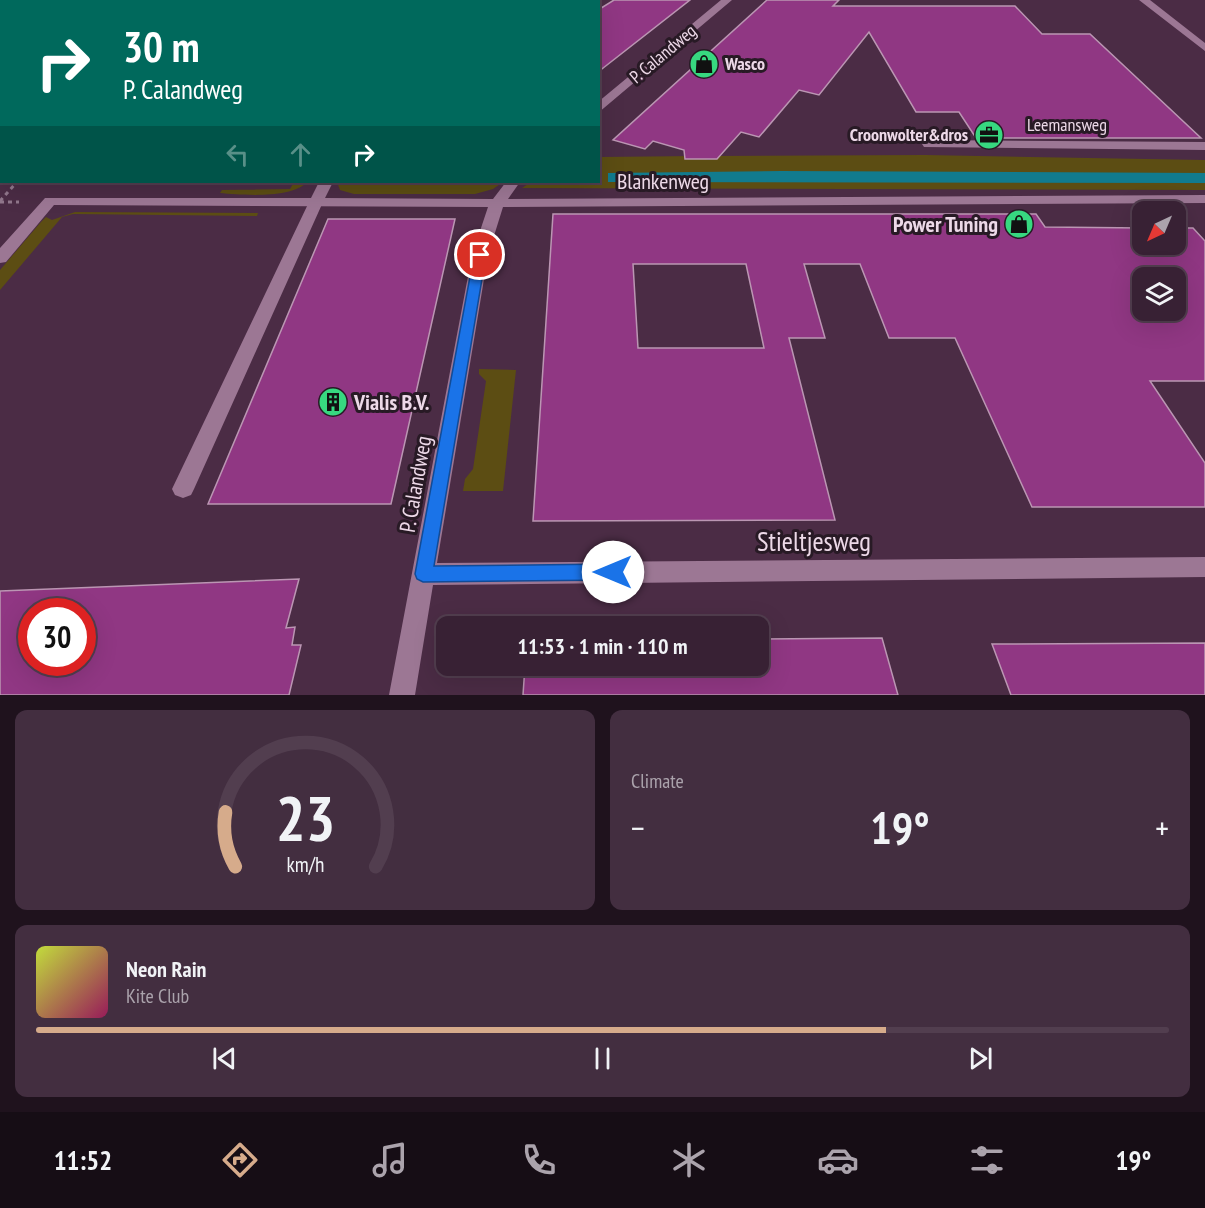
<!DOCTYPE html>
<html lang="en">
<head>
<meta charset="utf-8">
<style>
  :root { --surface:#382134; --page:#432e40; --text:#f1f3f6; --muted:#aba3ac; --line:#523e4f; --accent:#d6ab8b }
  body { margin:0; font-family:"PT Sans Narrow",sans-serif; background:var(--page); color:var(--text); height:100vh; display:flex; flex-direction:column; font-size:22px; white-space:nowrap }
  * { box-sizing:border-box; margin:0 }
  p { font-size:20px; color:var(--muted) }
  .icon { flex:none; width:33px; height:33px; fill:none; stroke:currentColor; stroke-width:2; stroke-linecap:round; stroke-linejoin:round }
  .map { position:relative; height:695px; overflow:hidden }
  .panel { display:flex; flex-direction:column; gap:15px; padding:15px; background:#1f121d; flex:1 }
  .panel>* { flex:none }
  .top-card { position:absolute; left:0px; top:0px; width:600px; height:183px; box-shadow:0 6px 24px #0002,0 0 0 2px var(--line); background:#00695c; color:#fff; overflow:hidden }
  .needle { width:39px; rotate:224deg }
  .fabs { position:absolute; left:1132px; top:201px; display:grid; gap:12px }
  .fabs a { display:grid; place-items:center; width:54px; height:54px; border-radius:12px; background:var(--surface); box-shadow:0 6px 24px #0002,0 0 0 2px var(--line); font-size:30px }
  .speed { position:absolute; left:18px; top:598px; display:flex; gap:12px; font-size:30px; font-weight:700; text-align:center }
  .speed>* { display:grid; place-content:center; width:78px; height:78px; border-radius:50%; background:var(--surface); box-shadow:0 6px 24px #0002,0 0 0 2px var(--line); line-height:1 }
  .speed .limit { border:9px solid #d22; background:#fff; color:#111 }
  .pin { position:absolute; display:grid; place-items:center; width:51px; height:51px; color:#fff; margin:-26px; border:3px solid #fff; border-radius:50%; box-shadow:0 2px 6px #0007 }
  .me { position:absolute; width:66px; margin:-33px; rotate:270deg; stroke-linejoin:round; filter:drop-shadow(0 0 4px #0008) }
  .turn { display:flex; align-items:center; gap:21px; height:126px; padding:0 24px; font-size:27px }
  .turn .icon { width:78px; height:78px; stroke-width:2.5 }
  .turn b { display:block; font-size:42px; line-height:51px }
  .lanes { display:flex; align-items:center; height:57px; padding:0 24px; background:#0003; justify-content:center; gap:30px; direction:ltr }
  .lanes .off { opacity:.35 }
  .big { font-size:45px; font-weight:700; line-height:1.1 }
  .panel .widget { flex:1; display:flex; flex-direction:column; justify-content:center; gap:9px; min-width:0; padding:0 21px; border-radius:12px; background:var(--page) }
  .panel .dial { align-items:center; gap:0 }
  .dial svg { height:156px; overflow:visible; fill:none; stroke:var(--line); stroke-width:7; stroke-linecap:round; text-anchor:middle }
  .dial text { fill:var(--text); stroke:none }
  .song { display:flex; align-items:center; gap:18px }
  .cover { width:72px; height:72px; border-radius:9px; background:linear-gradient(135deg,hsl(70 70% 55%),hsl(330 70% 35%)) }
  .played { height:6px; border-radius:3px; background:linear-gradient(90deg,var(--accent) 75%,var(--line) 75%) }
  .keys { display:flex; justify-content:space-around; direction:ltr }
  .heat { display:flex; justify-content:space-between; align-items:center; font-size:33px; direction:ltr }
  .panel .tiles { flex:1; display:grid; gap:15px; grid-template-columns:1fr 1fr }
  .widget:last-child { grid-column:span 2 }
  .trip { position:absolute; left:436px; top:616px; width:333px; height:60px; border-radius:12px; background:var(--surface); box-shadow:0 6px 24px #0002,0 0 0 2px var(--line); font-weight:700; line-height:60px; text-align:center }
  .menu { display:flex; height:96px; justify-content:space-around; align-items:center; background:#160d15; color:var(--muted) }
  .menu .icon { width:42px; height:42px }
  .menu .on { color:var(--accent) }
  .menu b { font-size:27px; color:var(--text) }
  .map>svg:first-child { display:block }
  .green { fill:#5c4d13 }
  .water { fill:#117b8e }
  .building { fill:#903783; stroke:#bb96b3; stroke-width:1.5; fill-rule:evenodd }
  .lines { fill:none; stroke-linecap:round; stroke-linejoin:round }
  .path-far1 { stroke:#91778c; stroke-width:2; stroke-dasharray:3 3; stroke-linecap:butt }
  .path { stroke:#91778c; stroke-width:3; stroke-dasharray:4 4; stroke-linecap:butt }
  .lane { fill:#9c7794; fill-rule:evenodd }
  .street { fill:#9c7794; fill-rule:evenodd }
  .secondary { fill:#9c7794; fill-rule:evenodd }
  .rail-casing { stroke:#997f93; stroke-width:4.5 }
  .rail { stroke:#281a25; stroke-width:3; stroke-dasharray:8; stroke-linecap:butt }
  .route { fill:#1a73e8; stroke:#114b97; stroke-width:1.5 }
  .labels { text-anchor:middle; stroke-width:6; stroke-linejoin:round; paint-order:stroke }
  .far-street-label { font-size:18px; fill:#edd9e8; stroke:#281a25 }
  .far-poi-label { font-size:18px; font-weight:bold; fill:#edd9e8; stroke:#281a25; text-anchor:start }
  .street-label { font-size:22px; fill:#edd9e8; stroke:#281a25 }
  .poi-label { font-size:22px; font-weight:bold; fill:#edd9e8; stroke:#281a25; text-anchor:end }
  .near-street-label { font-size:27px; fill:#edd9e8; stroke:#281a25 }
</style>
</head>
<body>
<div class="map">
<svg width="1205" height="695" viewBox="0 0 1205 695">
  <rect width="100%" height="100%" fill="#4b2c45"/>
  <!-- green -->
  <path class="green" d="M925,155L1205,160V190L522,188L531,182H598L599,157L697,156L709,160L714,156Z
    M294,182H307C292,199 242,195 220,193L222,190L290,189Z
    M337,182H503L493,189L475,194H354L340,190Z
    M75,212L258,213L257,216L73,214L62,217L0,290V270L41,222L46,217L52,220Z
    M479,369L516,370L503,491H463L465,479L473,469L486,381L479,374Z"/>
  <!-- water -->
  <path class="water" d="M781,171L1205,173V183L608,182V173Z"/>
  <!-- building -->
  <path class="building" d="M614,0H690L598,72V10Z
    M767,0H839L833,6H1015L1042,34H1090L1201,138H976L959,112H916L869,32L819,95L799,90L759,137L741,132L717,159H685L684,150L653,141L645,149L613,140Z
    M553,214H1036L1045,227L1143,228V244H1176V228H1193L1205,241V381H1150L1205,463V507H1032L955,338H889L860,264H804L825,338H789L835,520L533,521ZM633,264H746L764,348H638ZM1143,278H1176V310H1143Z
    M328,219H455L391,504H208Z
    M299,579L286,628L295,627L292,645H301L289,695H0V591ZM32,612H82V663H32Z
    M882,638L898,695H523L525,666H759V639Z
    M1205,643V695H1011L992,644Z"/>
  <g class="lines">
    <!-- path-far1 -->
    <path class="path-far1" d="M6,2L9,0"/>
    <!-- path -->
    <path class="path" d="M0,201L17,182
      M0,202H19"/>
    <!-- lane -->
    <path class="lane" d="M929,140L1205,142V150L924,147L922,144L924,141Z
      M316,198L323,202L194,489L191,495L183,498L175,495L172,489L309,202Z"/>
    <!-- street -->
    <path class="street" d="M404,0H414L403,2Z
      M721,0H732L598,113V102Z
      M1139,0H1150L1205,43V51Z
      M319,182H333L325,198L493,199L506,182H520L508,199L1205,195V203L503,207L488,255L437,563L1205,557V577L433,585L415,695H389L472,255L488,207L54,205L6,262L0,263V248L45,198H311Z"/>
    <!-- secondary -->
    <path class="secondary" d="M124,0H135L123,2Z
      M2,105V113L0,114V106Z"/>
    <!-- rail casing -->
    <g class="rail-casing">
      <path id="rail" d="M61,2L63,0"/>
    </g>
    <!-- rail -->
    <use href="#rail" class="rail"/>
  </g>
  <!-- route -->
  <path class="route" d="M480,251L486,255L434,566L613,564L619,567L622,572L619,578L613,580L423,582L417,579L415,574L474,255Z"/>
  <!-- icons -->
  <defs>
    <g id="shop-disc" transform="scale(1.5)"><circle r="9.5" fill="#37d880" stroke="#281a25"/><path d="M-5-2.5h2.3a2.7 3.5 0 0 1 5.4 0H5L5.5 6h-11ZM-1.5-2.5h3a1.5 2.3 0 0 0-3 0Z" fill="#111"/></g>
    <g id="office-disc" transform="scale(1.5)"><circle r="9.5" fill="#37d880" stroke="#281a25"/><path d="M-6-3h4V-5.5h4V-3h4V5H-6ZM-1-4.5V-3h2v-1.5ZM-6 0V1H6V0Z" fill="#111"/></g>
    <g id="building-disc" transform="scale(1.5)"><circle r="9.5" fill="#37d880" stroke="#281a25"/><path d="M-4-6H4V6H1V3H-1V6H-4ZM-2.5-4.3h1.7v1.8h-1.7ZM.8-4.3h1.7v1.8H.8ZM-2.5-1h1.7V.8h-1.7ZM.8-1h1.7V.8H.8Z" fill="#111"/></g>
  </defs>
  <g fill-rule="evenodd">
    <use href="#shop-disc" x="704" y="64"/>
    <use href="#office-disc" x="989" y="135"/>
    <use href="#shop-disc" x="1019" y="224"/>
    <use href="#building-disc" x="333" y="402"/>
  </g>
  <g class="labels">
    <!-- far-street labels -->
    <g class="far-street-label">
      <text transform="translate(663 54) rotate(-40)" y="6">P. Calandweg</text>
      <text x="1067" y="131">Leemansweg</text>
    </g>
    <!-- far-poi labels -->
    <g class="far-poi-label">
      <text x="725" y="70">Wasco</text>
      <text x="968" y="141" text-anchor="end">Croonwolter&amp;dros</text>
    </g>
    <!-- street labels -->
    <g class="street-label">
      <text x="663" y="189">Blankenweg</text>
      <text transform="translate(415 484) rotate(-80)" y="8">P. Calandweg</text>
    </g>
    <!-- poi labels -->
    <g class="poi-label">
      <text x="998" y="232">Power Tuning</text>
      <text x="354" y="410" text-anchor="start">Vialis B.V.</text>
    </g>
    <!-- near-street labels -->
    <g class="near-street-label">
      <text x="814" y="551">Stieltjesweg</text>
    </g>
  </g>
</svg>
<div class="fabs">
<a><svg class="needle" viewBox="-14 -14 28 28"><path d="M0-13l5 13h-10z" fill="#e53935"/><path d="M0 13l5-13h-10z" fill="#aba3ac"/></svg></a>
<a><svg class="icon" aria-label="layers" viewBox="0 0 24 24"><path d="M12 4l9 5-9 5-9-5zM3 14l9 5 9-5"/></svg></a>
</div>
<div class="speed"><div class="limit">30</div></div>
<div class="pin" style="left:480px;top:255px;background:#d93025"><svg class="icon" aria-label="arrive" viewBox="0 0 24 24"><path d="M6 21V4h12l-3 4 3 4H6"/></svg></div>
<svg class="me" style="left:613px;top:572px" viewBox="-20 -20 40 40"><circle r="19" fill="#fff"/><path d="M0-13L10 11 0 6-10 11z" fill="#1a73e8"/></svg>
<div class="trip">11:53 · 1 min · 110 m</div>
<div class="top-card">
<div class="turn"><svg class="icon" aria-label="right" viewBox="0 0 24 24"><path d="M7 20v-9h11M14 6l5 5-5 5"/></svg><div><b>30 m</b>P. Calandweg</div></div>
<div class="lanes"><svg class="icon off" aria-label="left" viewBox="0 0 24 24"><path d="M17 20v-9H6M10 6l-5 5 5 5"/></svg><svg class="icon off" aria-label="ahead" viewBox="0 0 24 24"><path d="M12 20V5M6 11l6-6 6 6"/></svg><svg class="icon" aria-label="right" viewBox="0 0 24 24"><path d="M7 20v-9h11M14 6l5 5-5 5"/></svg></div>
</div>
</div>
<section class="panel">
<div class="tiles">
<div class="widget dial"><svg viewBox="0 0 100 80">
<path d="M14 69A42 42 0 1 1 86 69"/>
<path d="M14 69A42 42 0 0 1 9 41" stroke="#d6ab8b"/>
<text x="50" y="56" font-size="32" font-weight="700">23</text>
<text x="50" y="72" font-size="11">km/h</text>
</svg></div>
<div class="widget"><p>Climate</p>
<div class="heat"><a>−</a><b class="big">19°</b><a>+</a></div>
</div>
<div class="widget">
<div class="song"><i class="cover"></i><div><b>Neon Rain</b><p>Kite Club</p></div></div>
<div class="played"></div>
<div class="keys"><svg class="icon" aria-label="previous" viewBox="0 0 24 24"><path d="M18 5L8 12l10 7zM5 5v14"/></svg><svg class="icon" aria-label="pause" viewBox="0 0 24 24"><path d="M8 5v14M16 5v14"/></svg><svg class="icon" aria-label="next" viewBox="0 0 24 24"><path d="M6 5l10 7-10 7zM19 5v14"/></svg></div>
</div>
</div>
</section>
<nav class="menu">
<b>11:52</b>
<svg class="icon on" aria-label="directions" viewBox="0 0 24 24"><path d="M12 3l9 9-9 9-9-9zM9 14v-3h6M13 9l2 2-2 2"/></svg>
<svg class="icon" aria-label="music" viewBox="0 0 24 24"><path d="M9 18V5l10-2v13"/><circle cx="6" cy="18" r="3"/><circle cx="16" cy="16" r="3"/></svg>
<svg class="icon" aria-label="phone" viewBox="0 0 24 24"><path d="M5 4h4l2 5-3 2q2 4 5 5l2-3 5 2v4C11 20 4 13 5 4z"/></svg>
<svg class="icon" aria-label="climate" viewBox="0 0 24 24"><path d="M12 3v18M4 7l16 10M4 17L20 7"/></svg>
<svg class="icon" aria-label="car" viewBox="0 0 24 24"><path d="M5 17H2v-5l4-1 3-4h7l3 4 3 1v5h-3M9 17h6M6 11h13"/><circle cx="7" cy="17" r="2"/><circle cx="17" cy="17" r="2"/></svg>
<svg class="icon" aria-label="filters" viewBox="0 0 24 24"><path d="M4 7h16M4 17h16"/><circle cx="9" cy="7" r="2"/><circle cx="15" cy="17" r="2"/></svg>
<b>19°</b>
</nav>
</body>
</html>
